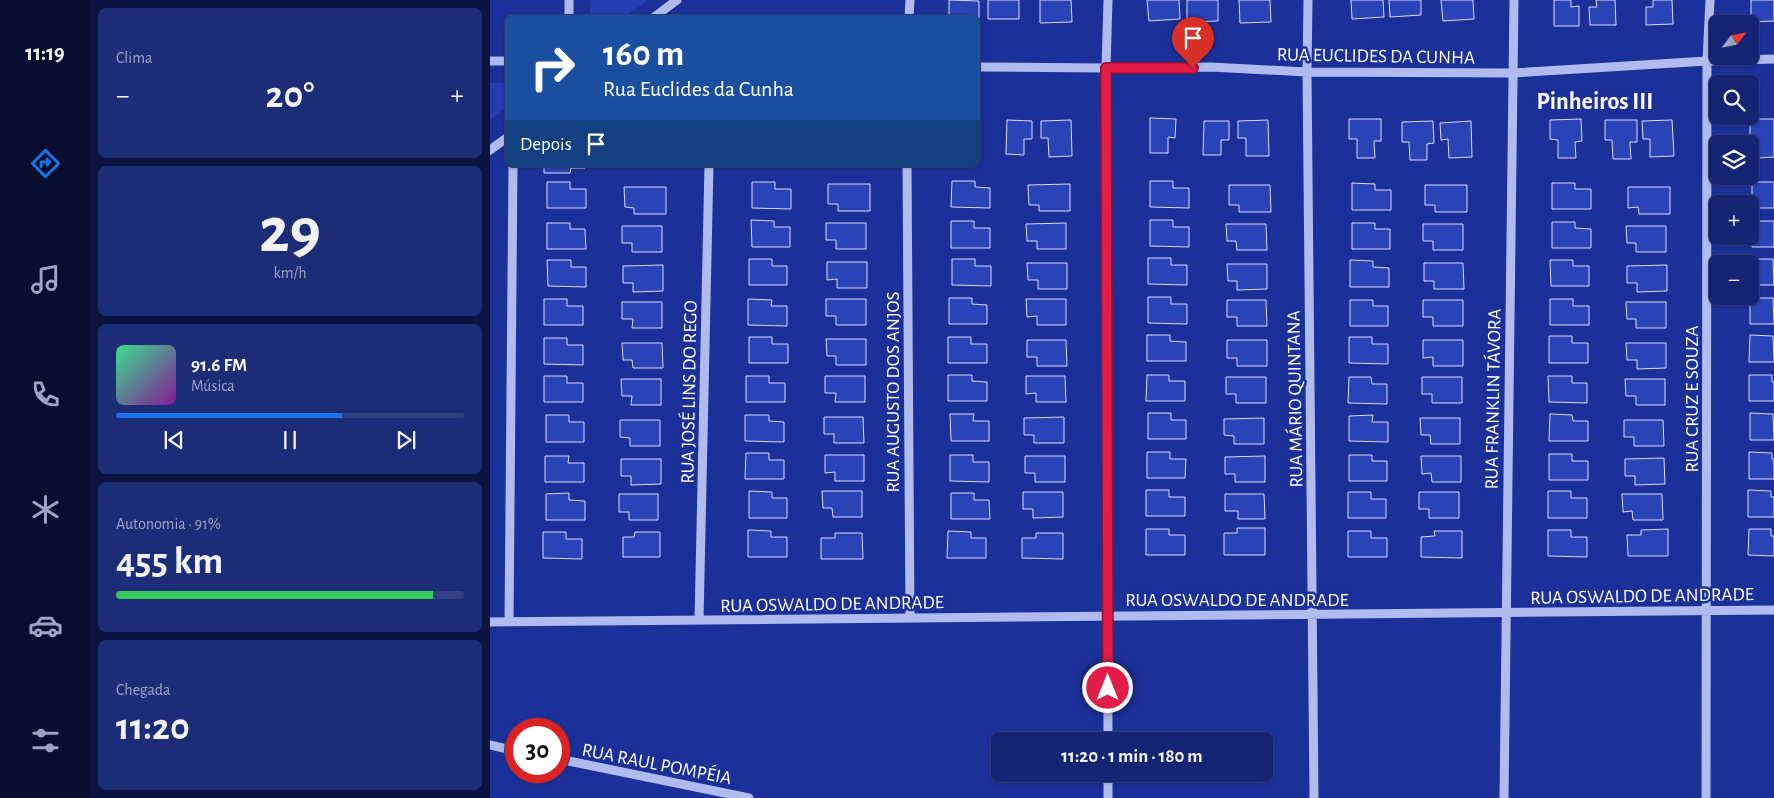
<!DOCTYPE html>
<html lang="pt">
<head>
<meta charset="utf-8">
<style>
  :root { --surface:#142472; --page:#1d2c77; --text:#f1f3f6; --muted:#9da4c4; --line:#334184; --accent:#1a73e8 }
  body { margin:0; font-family:"Alegreya Sans",sans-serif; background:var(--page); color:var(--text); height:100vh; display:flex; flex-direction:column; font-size:19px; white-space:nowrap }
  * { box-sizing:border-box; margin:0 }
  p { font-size:16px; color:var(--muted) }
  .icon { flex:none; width:28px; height:28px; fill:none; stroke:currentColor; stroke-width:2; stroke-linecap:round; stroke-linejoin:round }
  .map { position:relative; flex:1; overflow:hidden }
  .sheet { display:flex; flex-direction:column; gap:8px; padding:8px; background:#0b143f; width:400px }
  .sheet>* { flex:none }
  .top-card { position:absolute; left:15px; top:15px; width:475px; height:152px; border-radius:8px; box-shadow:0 1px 4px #0004,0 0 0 1px var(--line); background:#1a4fa0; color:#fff; overflow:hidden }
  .needle { width:32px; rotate:58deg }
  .controls { position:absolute; left:1219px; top:15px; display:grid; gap:10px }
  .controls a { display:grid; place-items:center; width:50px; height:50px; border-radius:8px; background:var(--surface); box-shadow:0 1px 4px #0004,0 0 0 1px var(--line); font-size:25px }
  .speed { position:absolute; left:15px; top:718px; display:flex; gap:10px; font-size:25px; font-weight:700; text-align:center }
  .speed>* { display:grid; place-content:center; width:65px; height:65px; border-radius:50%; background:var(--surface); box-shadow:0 1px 4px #0004,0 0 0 1px var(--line); line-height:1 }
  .speed .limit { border:8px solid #d22; background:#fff; color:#111 }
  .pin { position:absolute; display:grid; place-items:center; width:42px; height:42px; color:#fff; margin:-51px -21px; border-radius:50% 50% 50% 0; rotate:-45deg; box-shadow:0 0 5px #0007 }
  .pin .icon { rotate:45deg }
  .me { position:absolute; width:55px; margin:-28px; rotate:0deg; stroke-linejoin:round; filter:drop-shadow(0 0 4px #0008) }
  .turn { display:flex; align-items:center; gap:18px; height:105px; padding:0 15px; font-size:22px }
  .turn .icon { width:65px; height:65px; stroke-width:2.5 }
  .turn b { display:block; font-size:35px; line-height:42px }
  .then { display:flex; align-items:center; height:48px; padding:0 15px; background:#0003; gap:10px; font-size:19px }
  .big { font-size:38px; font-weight:700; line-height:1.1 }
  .sheet .tile { flex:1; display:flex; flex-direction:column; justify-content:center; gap:8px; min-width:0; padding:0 18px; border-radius:8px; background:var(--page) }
  .sheet .dial { align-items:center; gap:0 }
  .dial b { font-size:65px; line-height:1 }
  .song { display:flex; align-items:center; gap:15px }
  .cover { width:60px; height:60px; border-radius:8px; background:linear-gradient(135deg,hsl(150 70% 55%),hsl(290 70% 35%)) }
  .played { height:5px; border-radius:2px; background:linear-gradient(90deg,var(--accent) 65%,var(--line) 65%) }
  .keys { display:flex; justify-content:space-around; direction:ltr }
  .heat { display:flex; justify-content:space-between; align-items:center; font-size:28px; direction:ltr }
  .charge { height:8px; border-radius:4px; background:linear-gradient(90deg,#34c759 91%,var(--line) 0) }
  .trip { position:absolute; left:501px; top:732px; width:282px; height:50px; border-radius:8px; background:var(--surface); box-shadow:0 1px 4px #0004,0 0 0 1px var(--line); font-weight:700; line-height:50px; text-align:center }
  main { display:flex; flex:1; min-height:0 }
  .menu { display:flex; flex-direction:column; width:90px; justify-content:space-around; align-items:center; background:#080e2e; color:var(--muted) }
  .menu .icon { width:35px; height:35px }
  .menu .active { color:var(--accent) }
  .menu b { font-size:22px; color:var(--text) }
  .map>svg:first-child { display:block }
  .green { fill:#243eb1 }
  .building { fill:#2a43b6; stroke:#d7ddfb }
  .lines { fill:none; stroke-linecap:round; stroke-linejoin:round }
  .minor { stroke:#b0bcf0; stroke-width:9 }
  .route-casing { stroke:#92132f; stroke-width:12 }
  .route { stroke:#e11d48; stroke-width:9 }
  .labels { text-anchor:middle; stroke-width:5; stroke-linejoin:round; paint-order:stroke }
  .street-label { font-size:19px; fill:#fff; stroke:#1b3098 }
  .district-label { font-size:24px; font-weight:bold; fill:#fff; stroke:#1b3098 }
</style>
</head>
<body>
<main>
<nav class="menu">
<b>11:19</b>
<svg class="icon active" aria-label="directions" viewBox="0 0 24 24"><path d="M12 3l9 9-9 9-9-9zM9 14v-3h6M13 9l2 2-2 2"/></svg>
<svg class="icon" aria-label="music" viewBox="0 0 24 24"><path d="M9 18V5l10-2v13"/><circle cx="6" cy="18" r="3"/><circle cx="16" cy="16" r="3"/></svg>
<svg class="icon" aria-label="phone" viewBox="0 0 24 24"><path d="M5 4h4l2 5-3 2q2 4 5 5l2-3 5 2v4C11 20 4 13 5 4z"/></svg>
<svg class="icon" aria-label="climate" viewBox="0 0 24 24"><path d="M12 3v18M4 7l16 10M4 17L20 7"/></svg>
<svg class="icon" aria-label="car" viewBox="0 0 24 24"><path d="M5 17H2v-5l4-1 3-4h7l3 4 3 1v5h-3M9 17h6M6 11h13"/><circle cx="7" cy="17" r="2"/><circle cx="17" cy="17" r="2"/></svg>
<svg class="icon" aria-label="filters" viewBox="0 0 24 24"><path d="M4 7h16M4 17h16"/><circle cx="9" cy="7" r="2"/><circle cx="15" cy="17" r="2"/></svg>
</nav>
<section class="sheet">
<div class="tile"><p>Clima</p>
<div class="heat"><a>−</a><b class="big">20°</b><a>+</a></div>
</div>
<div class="tile dial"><b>29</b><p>km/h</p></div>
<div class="tile">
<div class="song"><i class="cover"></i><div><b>91.6 FM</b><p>Música</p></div></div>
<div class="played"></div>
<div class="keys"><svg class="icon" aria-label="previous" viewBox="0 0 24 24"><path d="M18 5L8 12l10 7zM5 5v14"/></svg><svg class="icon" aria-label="pause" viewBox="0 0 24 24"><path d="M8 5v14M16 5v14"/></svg><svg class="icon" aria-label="next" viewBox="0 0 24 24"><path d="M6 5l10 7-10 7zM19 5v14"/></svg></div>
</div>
<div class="tile"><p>Autonomia · 91%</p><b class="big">455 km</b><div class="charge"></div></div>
<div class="tile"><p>Chegada</p><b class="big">11:20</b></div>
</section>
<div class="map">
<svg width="1284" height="798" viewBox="0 0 1284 798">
  <rect width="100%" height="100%" fill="#1b3098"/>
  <!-- green -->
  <path class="green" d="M100,0H158L135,17H100Z
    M0,83H18L17,107L0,120Z"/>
  <!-- building -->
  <path class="building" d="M459,0L489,1V18L459,17Z
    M498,0H529V19H498Z
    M550,0H581L582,22L550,23Z
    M657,0H689L690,19L659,21Z
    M697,0H728V21L697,22Z
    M749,0H780L781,22L750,23Z
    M861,0H893L894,17L862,19Z
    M899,0H931V15L900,17Z
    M951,0H983L984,19L953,21Z
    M1064,0H1081V7L1089,6V26H1064Z
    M1106,0H1125L1126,25H1100L1099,7H1107Z
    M1163,0H1182L1183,24L1156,25V7H1163Z
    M1261,0H1284V21L1261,22Z
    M660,118L686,119L685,138L678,137V153H660Z
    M859,119H891V141H884L885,158H867V139H859Z
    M1091,119L1092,141L1085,142L1086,158H1068V140L1060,139V120Z
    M1260,119H1284V157L1268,158V139H1260Z
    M517,120L542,121V139H534V155L516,154Z
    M581,120L582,156L559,157L558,138H551V121Z
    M778,120L779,156H756V138H748V121Z
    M1115,120H1147V142H1140L1141,159H1123L1122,140H1115Z
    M1182,120L1184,156L1160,157V139H1153L1152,121Z
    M714,121H739V140H731V155H713Z
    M943,121L944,143L937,144V160H920L919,142H912V122Z
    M981,121L982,157L959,158L958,139L951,140L950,123Z
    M54,165H95V168H81L80,173H54Z
    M462,181H485V187L500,188V208L461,207Z
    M660,181H683V188H699V208L660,207Z
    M57,182H80V189H96V208H57Z
    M262,182H285V189H301V209L262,208Z
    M1262,182H1284V208H1262Z
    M862,183L885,184V190H901V210H862Z
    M1062,183H1085V189H1101V209H1062Z
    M338,184H380V211H348V204H338Z
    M580,184V211H549V205H539L538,185Z
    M739,185H780L781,212H749V205H739Z
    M935,185H977V212H945V205H935Z
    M134,187H176V214H144V208L135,207Z
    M1138,187H1180V214H1149L1148,207L1138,208Z
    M261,220L284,221V227H300V247H262Z
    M660,220H683V227H699V247L660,246Z
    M461,221H484V228H500V248H461Z
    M1262,221H1284V247H1262Z
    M1062,222H1085V228L1101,229V248H1062Z
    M57,223H80V229H95L96,249H57Z
    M336,223H376V249H346V240H336Z
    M576,223V249H547V241H537L536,224Z
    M862,223H885V229H900V249H862Z
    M736,224H776L777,250H747L746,241H737Z
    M933,224H973V250H943V241H933Z
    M132,226H172V252H142V243H132Z
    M1136,226H1176V252H1146V243H1137Z
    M658,258H681V265H697V285L658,284Z
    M259,259H282V266H297V285H259Z
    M462,259H485V266H501V286L462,285Z
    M1261,259H1283L1284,285H1260Z
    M57,260H81V267H96V287L58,286Z
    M860,260L883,261V267L899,268V287H860Z
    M1060,260H1083V266H1099V286H1061Z
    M337,262H377V288H347V279L337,280Z
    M537,263H577V289H548V280H538Z
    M934,263H973L974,289H944V281H934Z
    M737,264H777V289L747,290V281H738Z
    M173,265V291L143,292V283H133V266Z
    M1177,265V291L1147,292V283H1137V266Z
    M658,297H681V304H697V324L658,323Z
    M459,298H482V304L497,305V324H459Z
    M1260,298H1283L1284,324H1260Z
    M54,299H77V306H93V325H54Z
    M258,299L282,300L281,306H297V326L258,325Z
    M336,299H376V325H346V316H336Z
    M536,299H576V325H547V316L537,317Z
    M1060,299H1083V306H1099V325H1060Z
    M737,300H776L777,326H747V317H737Z
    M860,300H883V306H898V326H860Z
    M933,300H973V326H943V317H933Z
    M132,302H172V328H142L143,319H132Z
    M1136,302H1176V328H1146V319H1137Z
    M657,335H680V341L696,342V361H657Z
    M1260,335L1283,336L1284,362H1259Z
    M1059,336H1082V343H1098V363H1059Z
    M259,337H282V344H298V363H259Z
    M458,337H481V344H497V363H458Z
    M859,337H882V344H898V364L859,363Z
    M54,338H77V345H93V365L54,364Z
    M336,339H376V365H346V356H337Z
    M537,340H576L577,366H547V357H537Z
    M737,340H777V366H747V358H737Z
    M933,340H973V366H943V357L933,358Z
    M132,343H172L173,368H143L142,360H133Z
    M1136,343H1176V368L1147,369V360H1137Z
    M458,375H482V381L497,382V401H458Z
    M657,375H679V381H695V401H656Z
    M1259,375H1282V382H1284V401H1259Z
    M54,376H77V383H93V402H54Z
    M256,376H279V383H295V402H256Z
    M335,376H375V402H345L346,393H335Z
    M536,376H575L576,402H546V393L536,394Z
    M1058,376H1082V383H1097V403L1059,402Z
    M736,377H776V403H746V394H736Z
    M859,377H881L882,384H897V404L858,403Z
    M932,377H972V403H942V394H932Z
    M131,379H171V405H141L142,396H132Z
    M1135,379H1175V405H1146V396H1136Z
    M658,413H681V420H696V439H658Z
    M1260,413L1283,414L1284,440H1260Z
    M460,414H484L483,421H499V441H461Z
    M1060,414L1082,415L1083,421H1098V441H1059Z
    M56,415H79V422H94V442H56Z
    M255,415H279V421L294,422V442L255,441Z
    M883,415L882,422H898V442L859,441V416Z
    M334,417H373L374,443H344V434H334Z
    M574,417V443H544V435H534V418Z
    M774,418V444H744V436L734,435V419Z
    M930,418H970V444H941L940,435H931Z
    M130,420H170V446H140V438L130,437Z
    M1134,420H1173L1174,446H1144V437H1134Z
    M657,452H680V459H696L695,478H657Z
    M1259,452L1282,453V459H1284V479H1259Z
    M256,453H279V460H294V479H255Z
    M1059,454H1082V461H1098V480H1059Z
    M335,455H374V481H345V472L335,473Z
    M460,455H483V462H499V482L460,481Z
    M859,455H882V461H897V481H859Z
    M55,456H79L78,463H94V482H55Z
    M535,456H575V482H545V473H535Z
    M775,456V482H745V474H735V457Z
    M931,456H971V482H942L941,473L932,474Z
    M1174,458L1175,484L1145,485V476H1135V459Z
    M131,459H171V484L141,485V476H131Z
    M656,490H679V497H695V516H656Z
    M1258,490L1281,491V497H1284V517H1258Z
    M259,491L282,492V498H297V518H259Z
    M332,491H372V517H343L342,508H333Z
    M1058,491H1081V498H1097V518H1058Z
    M533,492H573V517L543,518V509H533Z
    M858,492H881V499H896V518H858Z
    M929,492H969V518H939V509H929Z
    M79,493V500L95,501V520H56V494Z
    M461,493H484V500H499L500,519H461Z
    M129,494H168V520H139V512H129Z
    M735,494H774L775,519H748V511H735Z
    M1132,494H1172L1173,520H1143L1142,511L1133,512Z
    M747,528H775V555H734V533H747Z
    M656,529H679V535H695V555H656Z
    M1178,529V556H1138L1137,535H1151V530Z
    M1259,529H1281V536H1284V556L1258,555Z
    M258,530L281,531V537H297V557H258Z
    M1058,530H1081V537H1097V557L1058,556Z
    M458,531L481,532V538H496V558H457Z
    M858,531H881V538H897V557H858Z
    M944,531H972V558L931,557V537L945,536Z
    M53,532H76V539H92V559L53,558Z
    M145,532H170V557H133V537H144Z
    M345,533H372L373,559H331V538H345Z
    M546,533H573V559L532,558V538H546Z"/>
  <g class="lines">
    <!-- minor -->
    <path class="minor" d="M618,0L616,68L618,741
      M818,0L817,72L824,798
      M79,18V0
      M163,18L187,0
      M419,18L420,0
      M0,61H18
      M488,67L616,68L721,67L817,72L1023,73L1217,61L1284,59
      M0,150L18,137
      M417,165L420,618
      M209,620L219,165
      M0,622L1284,610
      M19,622L23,165
      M0,745L26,751
      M69,759L259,798
      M618,774V798
      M1014,798L1024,0
      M1216,798L1217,61L1220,0"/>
  </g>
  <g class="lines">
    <!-- route casing -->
    <g class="route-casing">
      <path id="route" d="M618,688L616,68H703"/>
    </g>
    <!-- route -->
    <use href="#route" class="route"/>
  </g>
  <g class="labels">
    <!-- street labels -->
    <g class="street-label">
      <text transform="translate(886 55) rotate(1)" y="7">RUA EUCLIDES DA CUNHA</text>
      <text transform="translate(198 392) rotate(-89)" y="7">RUA JOSÉ LINS DO REGO</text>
      <text transform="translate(402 392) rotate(-90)" y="7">RUA AUGUSTO DOS ANJOS</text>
      <text transform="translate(804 399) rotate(-91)" y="7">RUA MÁRIO QUINTANA</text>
      <text transform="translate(1002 399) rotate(-89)" y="7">RUA FRANKLIN TÁVORA</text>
      <text transform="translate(1201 399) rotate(-90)" y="7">RUA CRUZ E SOUZA</text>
      <text transform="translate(1152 595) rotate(-1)" y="7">RUA OSWALDO DE ANDRADE</text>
      <text x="747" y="606">RUA OSWALDO DE ANDRADE</text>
      <text transform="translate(342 603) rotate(-1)" y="7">RUA OSWALDO DE ANDRADE</text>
      <text transform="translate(167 763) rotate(11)" y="7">RUA RAUL POMPÉIA</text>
    </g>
    <!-- district labels -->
    <g class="district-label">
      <text x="1105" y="109">Pinheiros III</text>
    </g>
  </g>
</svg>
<div class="controls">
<a><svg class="needle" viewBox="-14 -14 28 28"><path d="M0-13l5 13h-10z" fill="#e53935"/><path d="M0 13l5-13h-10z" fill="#9da4c4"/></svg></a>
<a><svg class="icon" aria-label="search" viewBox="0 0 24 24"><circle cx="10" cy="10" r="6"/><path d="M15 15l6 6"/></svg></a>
<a><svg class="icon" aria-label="layers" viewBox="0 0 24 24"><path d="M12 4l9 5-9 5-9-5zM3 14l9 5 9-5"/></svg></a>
<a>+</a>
<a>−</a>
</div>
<div class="speed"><div class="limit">30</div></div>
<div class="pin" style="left:703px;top:68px;background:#d93025"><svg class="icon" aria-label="arrive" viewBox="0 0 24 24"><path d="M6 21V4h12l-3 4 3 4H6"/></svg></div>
<svg class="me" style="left:618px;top:688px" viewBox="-20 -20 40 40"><circle r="17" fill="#e11d48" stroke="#fff" stroke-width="3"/><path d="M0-11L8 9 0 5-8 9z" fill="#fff"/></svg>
<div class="trip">11:20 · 1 min · 180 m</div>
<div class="top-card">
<div class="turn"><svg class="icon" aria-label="right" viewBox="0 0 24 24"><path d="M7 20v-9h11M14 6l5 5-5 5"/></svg><div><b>160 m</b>Rua Euclides da Cunha</div></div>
<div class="then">Depois<svg class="icon" aria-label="arrive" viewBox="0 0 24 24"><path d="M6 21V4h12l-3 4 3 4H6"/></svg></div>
</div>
</div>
</main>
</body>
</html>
